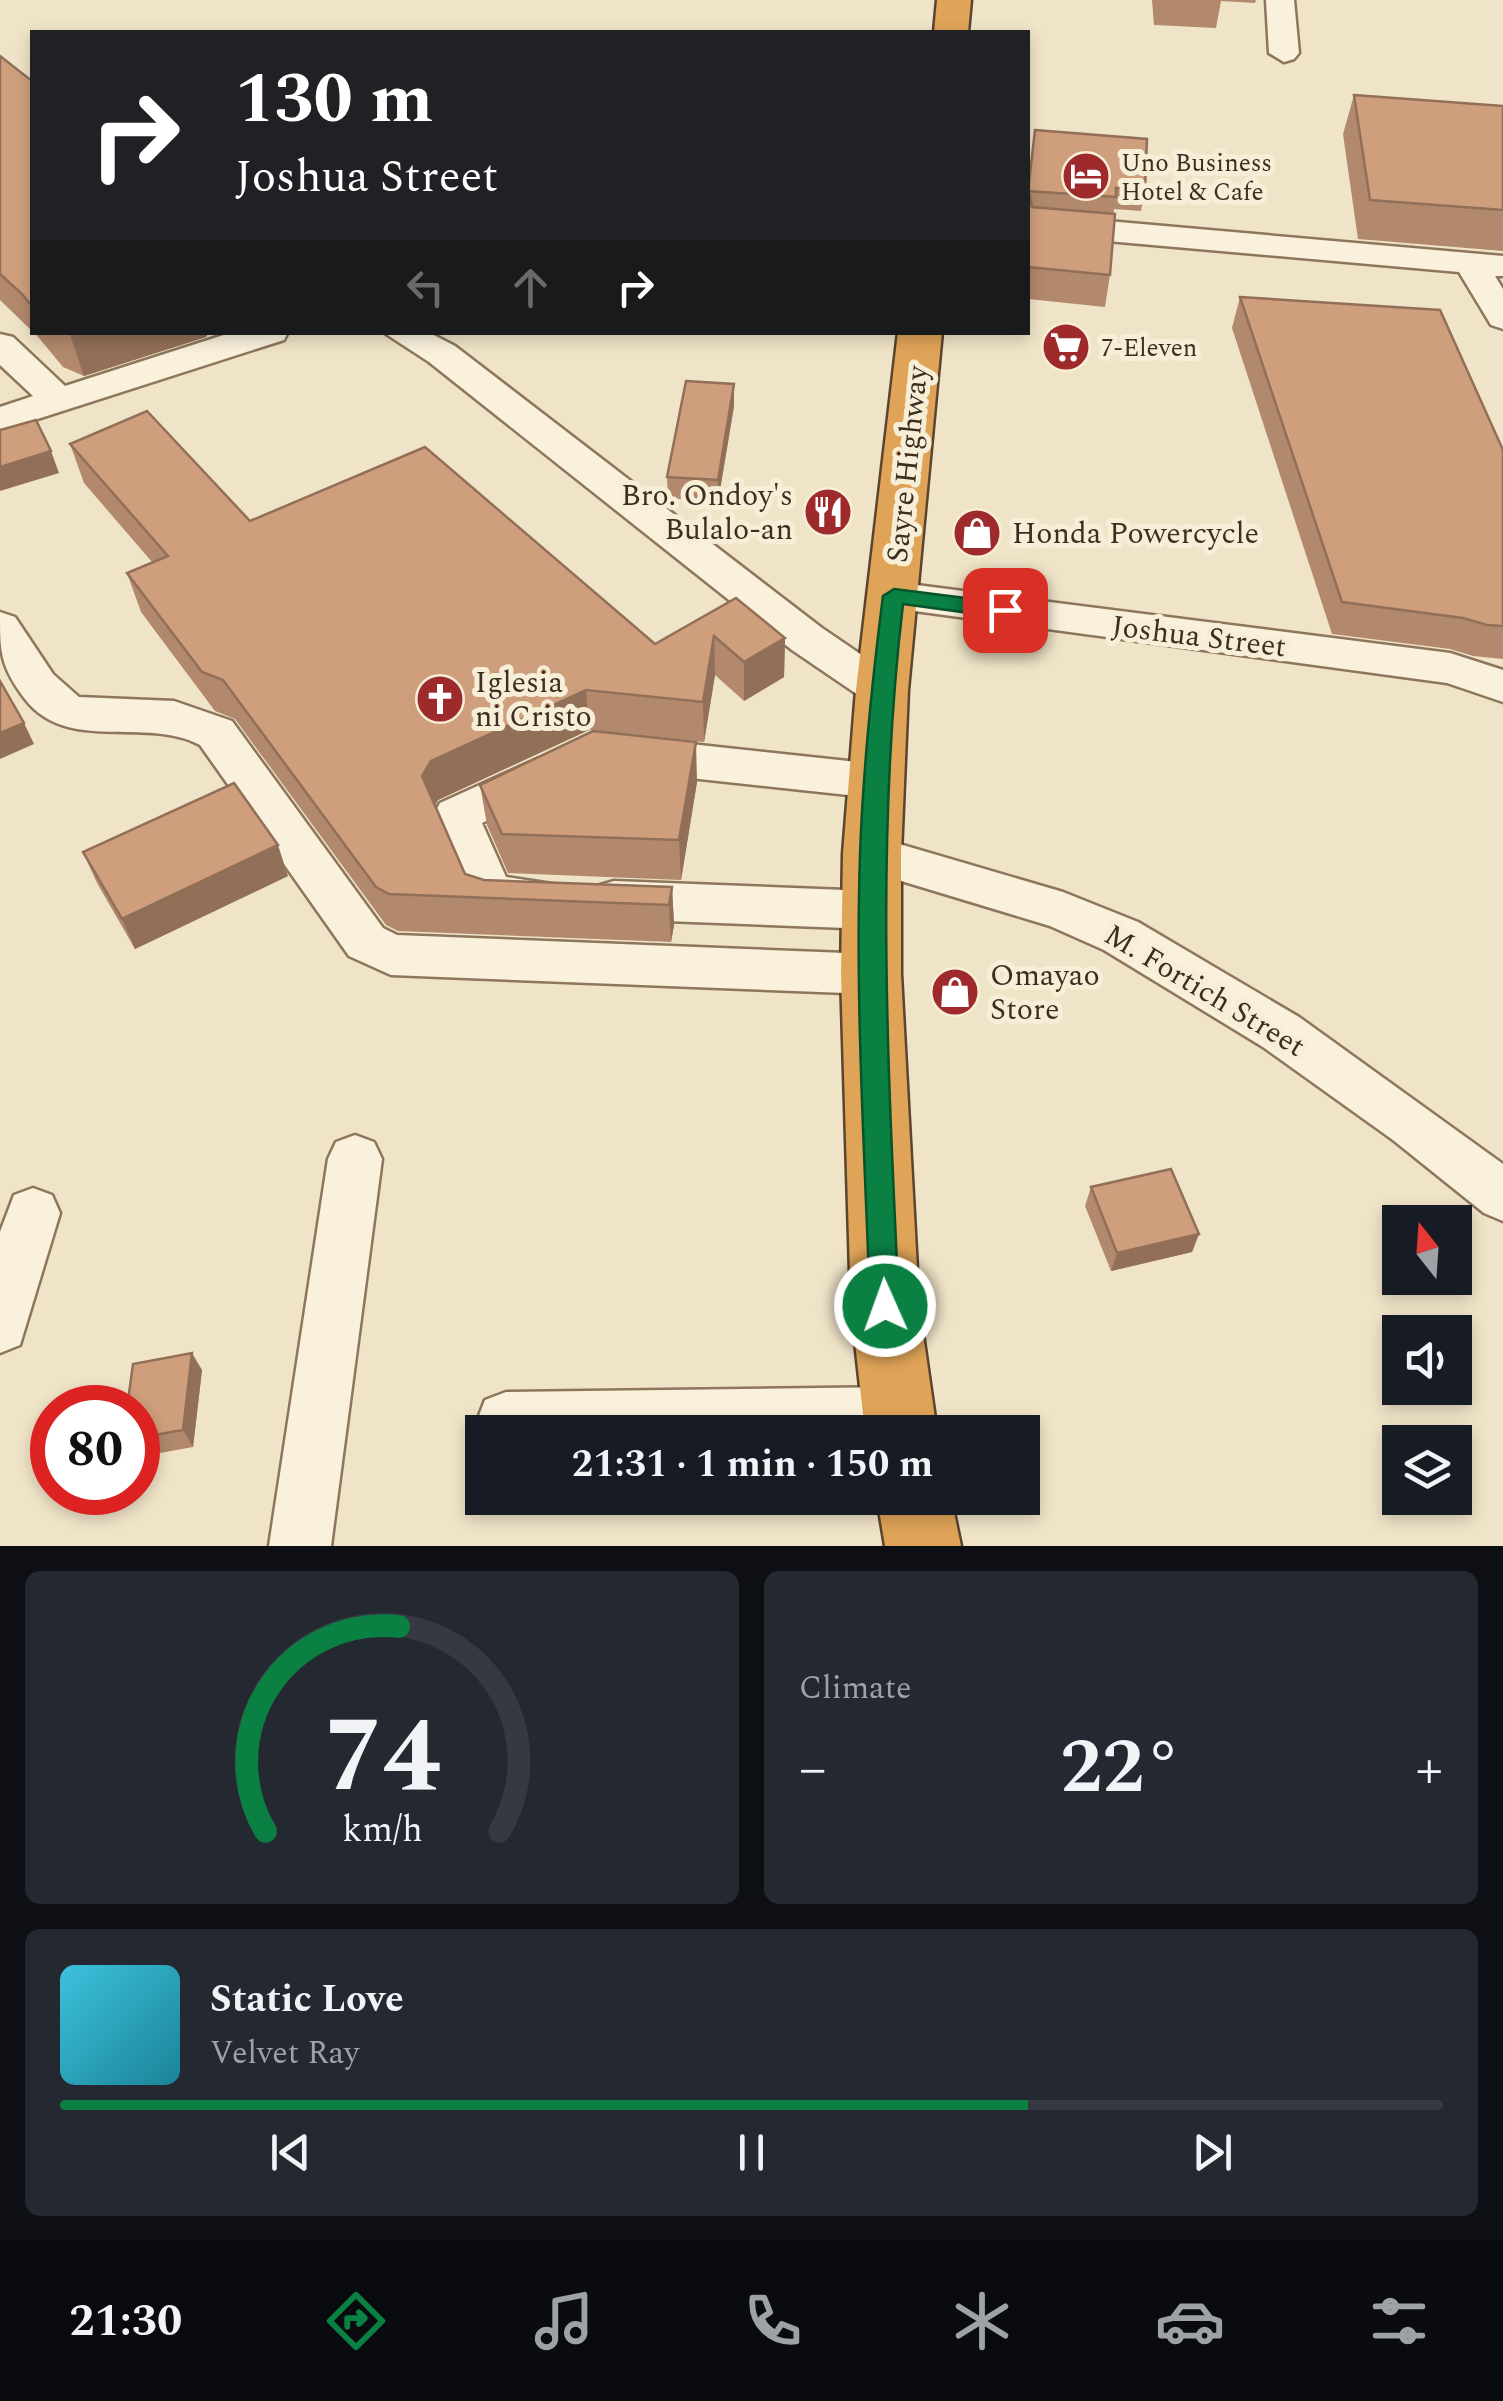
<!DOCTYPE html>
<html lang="en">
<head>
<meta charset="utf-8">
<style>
  :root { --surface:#171b24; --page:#242831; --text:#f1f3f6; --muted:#9ea1a6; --line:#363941; --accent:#0b8043 }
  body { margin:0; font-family:Spectral,serif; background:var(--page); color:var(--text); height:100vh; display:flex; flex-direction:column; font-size:38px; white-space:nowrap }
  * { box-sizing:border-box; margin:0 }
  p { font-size:32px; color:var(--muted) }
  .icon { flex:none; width:55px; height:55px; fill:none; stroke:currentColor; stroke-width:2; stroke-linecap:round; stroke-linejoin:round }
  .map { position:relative; height:1546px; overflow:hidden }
  .sheet { display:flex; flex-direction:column; gap:25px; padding:25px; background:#0d0f14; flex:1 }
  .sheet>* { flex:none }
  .top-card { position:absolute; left:30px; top:30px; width:1000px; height:305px; border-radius:0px; box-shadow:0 5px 15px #0003; background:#202124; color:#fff; overflow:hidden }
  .needle { width:65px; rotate:343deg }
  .tools { position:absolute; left:1382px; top:1205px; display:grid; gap:20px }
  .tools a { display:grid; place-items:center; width:90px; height:90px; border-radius:0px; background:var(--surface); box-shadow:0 5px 15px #0003; font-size:50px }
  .speed { position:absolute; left:30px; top:1385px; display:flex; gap:20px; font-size:50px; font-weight:700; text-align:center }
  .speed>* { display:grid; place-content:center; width:130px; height:130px; border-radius:50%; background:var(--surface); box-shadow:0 5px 15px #0003; line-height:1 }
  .speed .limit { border:15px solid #d22; background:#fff; color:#111 }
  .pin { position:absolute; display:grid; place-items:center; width:85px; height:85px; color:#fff; margin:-42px; border-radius:20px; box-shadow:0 5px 15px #0006 }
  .me { position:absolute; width:110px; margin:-55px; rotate:358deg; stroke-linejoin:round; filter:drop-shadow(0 0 8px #0008) }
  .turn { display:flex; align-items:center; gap:35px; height:210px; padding:0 40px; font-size:45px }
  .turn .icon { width:130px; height:130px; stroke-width:2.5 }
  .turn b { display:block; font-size:70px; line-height:85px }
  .lanes { display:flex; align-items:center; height:95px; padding:0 40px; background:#0003; justify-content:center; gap:50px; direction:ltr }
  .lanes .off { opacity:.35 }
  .big { font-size:75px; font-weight:700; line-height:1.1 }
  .sheet .card { flex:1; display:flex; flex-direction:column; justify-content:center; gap:15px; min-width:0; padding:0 35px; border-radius:15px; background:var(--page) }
  .sheet .dial { align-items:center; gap:0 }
  .dial svg { height:260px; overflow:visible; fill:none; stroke:var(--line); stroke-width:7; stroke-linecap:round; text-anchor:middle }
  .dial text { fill:var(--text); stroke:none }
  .song { display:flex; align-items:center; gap:30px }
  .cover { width:120px; height:120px; border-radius:15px; background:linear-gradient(135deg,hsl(190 70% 55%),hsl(190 70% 35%)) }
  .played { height:10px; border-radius:5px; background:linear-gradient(90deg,var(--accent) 70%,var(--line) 70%) }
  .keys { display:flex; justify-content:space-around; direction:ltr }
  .heat { display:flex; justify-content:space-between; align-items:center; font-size:55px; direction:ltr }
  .sheet .tiles { flex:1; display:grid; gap:25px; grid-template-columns:1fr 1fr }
  .card:last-child { grid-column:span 2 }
  .trip { position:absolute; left:465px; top:1415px; width:575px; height:100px; border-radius:0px; background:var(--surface); box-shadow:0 5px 15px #0003; font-weight:700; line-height:100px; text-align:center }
  .tab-bar { display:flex; height:160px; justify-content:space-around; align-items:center; background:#090b0e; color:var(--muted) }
  .tab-bar .icon { width:70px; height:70px }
  .tab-bar .current { color:var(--accent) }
  .tab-bar b { font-size:45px; color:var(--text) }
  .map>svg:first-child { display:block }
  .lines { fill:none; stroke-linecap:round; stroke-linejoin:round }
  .minor-casing { stroke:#8d765c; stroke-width:5 }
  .highway-casing { stroke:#5b4430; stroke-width:5 }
  .minor { fill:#faf1dc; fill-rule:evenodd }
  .highway { fill:#e0a458; fill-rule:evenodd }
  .wall { fill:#b2896c }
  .shaded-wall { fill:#916f58 }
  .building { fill:#cf9f7d; stroke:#916f58; stroke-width:2.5 }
  .route { fill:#0b8043; stroke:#07532c; stroke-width:2.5 }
  .labels { text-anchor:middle; stroke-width:10; stroke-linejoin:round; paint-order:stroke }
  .far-poi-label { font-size:25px; fill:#3d2e20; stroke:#f7eed8; text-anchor:start }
  .street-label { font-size:30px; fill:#3d2e20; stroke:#f7eed8 }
  .poi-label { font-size:30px; fill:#3d2e20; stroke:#f7eed8; text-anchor:start }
</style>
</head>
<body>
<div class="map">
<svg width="1503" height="1546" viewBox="0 0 1503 1546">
  <rect width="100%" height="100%" fill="#f0e4c8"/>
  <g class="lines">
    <!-- minor casing -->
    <g class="minor-casing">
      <path id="minor" d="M1266,0H1294L1299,53L1294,59L1284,62L1269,53Z
        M1028,214L1503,256V276H1495L1503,289V329L1491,325L1459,272L1028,234Z
        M233,332H288L284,340L0,431V407L33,396L0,365V334L13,337L65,386Z
        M383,332H428L455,346L822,628L897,679L904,690L897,701L882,706L867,701L792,650L429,362Z
        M893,582L1450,653L1503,670V702L1447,683L878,606L872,596L878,586Z
        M0,612L15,617L53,674L79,697L174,701L232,721L383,928L397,935L871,954L888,960L896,974L888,988L871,994L391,975L349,956L200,745C146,716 67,754 25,699C0,666 0,652 0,612Z
        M635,738L876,764L892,769L899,781L892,793L876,798L635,772L619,767L613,755L619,743Z
        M537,759L553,764L560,776L553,788L482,823L506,877L552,884L559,897L552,910L535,916L474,908L433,816L440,803Z
        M872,836L1063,892L1138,922L1299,1017L1503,1164V1221L1484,1213L1393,1140L1263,1047L1104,950L1050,926L855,867L849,854L855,841Z
        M614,881L871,891L888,896L895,910L888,924L871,929L614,919L597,914L590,900L597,886Z
        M355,1135L374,1142L382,1159L331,1546H269L328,1159L336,1142Z
        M33,1188L52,1195L60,1213L20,1345L0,1353V1232L14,1195Z
        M898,1387L919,1395L927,1416L920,1432L482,1435L477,1421L485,1400L506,1392Z"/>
    </g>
    <!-- highway casing -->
    <g class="highway-casing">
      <path id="highway" d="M937,0H971L968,32H934Z
        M898,332H942L908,690L901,854V974L919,1306L937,1432H865L851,1306L841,974L843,854L856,690Z
        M877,1498H951L961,1546H885Z"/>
    </g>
    <!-- minor -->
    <use href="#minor" class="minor"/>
    <!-- highway -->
    <use href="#highway" class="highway"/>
  </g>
  <!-- wall -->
  <path class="wall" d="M1152,0H1256L1255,3L1221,1L1216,28L1154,25Z
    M0,56L32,81V331L0,300Z
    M1354,95L1503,106V251L1358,239L1343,134Z
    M1035,130L1145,190L1141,211L1114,209L1110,275L1105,307L1028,299V193Z
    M1240,297L1503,450V659L1473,656L1450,649L1332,634L1232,328Z
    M34,332H209L206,337L84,376L63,367Z
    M734,384V406L718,502L668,498L667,477Z
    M70,444L250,521L655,644L736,598L785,638L784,677L744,701L715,675L704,742L589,730L438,800L435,805L465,874L484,880L672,887L674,925L671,942L398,931L386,925L235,719L215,711L141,612L127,573L152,562L84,483Z
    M697,782L681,880L508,873L487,825L480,785Z
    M83,852L288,876L135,949L97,883Z
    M1091,1187L1199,1234L1192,1252L1111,1271L1085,1206Z
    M202,1370L193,1447L138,1457V1408Z"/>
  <!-- shaded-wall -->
  <path class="shaded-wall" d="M79,332H209L206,337L84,376L70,335Z
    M734,384V406L718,502V480Z
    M51,451L59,473L0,491V467Z
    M714,636L715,675L704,742L703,702Z
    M785,638L784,677L744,701V662Z
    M586,690L589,730L438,800L430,814L422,776L431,761Z
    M24,723L34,744L0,759V733Z
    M696,742L697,782L681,880L679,840Z
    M278,845L288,876L135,949L122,919Z
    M672,887L674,925L671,942L669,905Z
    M1199,1234L1192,1252L1111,1271L1117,1253Z
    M192,1353L202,1370L193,1447L183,1430Z"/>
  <!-- building -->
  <path class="building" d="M0,56L32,81V306L22,294L0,274Z
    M1354,95L1503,106V210L1370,200Z
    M1035,130L1147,139L1145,190L1116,188V197L1028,191Z
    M1028,189L1032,207L1115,214L1110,275L1028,267Z
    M1240,297L1440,310L1503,450V626L1487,625L1463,618L1342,602Z
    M686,381L734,384L718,480L667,477Z
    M147,411L250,521L425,447L655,644L736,598L785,638L744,662L714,636L703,702L586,690L431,761L422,776L465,874L484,880L672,887L669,905L389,894L376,887L223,680L202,672L127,573L168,556L70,444Z
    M36,420L51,451L0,467V430Z
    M0,681L24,723L0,733Z
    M593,731L696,742L679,840L502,834L480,785Z
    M234,783L278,845L122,919L83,852Z
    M1171,1169L1199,1234L1117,1253L1091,1187Z
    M192,1353L183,1430L138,1438V1408H127L133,1364Z"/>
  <!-- route -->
  <path class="route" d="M894,589L1005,603L1015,610L1005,618L903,604C875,841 888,1070 899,1306L895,1316L885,1320L875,1316L870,1306C865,1156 855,1005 860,855C863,768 872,682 883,596Z"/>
  <!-- icons -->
  <defs>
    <g id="hotel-disc" transform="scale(2.5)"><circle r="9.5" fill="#9e2a2b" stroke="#f7eed8"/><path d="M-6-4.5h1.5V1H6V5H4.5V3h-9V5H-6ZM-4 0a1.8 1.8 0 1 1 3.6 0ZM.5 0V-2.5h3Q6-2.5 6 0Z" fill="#fff"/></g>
    <g id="supermarket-disc" transform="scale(2.5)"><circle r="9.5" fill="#9e2a2b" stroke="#f7eed8"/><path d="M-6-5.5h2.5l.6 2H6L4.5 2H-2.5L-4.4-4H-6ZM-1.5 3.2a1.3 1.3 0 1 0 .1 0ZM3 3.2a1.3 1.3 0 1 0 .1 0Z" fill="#fff"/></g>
    <g id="restaurant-disc" transform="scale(2.5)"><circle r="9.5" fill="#9e2a2b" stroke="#f7eed8"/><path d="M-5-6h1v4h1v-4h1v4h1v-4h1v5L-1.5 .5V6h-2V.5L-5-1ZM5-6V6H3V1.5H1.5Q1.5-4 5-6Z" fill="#fff"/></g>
    <g id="shop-disc" transform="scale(2.5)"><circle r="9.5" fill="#9e2a2b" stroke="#f7eed8"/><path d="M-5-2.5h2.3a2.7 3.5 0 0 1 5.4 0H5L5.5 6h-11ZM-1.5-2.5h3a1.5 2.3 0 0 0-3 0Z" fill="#fff"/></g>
    <g id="church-disc" transform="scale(2.5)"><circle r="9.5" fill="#9e2a2b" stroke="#f7eed8"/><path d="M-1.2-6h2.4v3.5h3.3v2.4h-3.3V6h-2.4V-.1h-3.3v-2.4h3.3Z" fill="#fff"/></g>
  </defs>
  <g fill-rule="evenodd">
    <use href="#hotel-disc" x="1086" y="176"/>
    <use href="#supermarket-disc" x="1066" y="347"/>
    <use href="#restaurant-disc" x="828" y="512"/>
    <use href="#shop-disc" x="977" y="533"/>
    <use href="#church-disc" x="440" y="699"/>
    <use href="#shop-disc" x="955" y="992"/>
  </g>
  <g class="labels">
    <!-- far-poi labels -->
    <g class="far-poi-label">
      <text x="1121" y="171">Uno Business<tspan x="1121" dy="29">Hotel &amp; Cafe</tspan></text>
      <text x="1101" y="356">7-Eleven</text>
    </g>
    <!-- street labels -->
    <g class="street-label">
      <text transform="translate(907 464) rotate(-84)" y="10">Sayre Highway</text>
      <text transform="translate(1199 636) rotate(7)" y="10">Joshua Street</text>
      <text transform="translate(1205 990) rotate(31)" y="10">M. Fortich Street</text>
    </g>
    <!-- poi labels -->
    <g class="poi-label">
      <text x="793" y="505" text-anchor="end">Bro. Ondoy's<tspan x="793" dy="34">Bulalo-an</tspan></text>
      <text x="1012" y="543">Honda Powercycle</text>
      <text x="475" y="692">Iglesia<tspan x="475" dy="34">ni Cristo</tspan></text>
      <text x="990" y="985">Omayao<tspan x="990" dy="34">Store</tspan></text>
    </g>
  </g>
</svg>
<div class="tools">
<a><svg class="needle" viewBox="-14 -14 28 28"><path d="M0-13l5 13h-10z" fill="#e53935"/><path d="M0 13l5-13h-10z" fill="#9ea1a6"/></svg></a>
<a><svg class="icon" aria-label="sound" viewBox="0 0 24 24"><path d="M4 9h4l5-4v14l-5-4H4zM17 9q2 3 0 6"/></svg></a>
<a><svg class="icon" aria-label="layers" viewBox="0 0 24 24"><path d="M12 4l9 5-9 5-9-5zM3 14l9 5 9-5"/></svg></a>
</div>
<div class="speed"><div class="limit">80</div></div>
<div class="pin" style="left:1005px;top:610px;background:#d93025"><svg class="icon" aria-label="arrive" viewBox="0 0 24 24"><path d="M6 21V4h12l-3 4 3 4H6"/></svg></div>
<svg class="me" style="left:885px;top:1306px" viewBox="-20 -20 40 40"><circle r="17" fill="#0b8043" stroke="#fff" stroke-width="3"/><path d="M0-11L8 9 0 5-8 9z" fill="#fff"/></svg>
<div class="trip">21:31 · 1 min · 150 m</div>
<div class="top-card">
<div class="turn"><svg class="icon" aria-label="right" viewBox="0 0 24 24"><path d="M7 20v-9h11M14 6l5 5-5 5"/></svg><div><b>130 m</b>Joshua Street</div></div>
<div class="lanes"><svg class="icon off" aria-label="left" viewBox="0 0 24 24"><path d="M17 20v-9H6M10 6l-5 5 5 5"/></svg><svg class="icon off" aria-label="ahead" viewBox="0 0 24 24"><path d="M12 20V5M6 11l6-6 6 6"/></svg><svg class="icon" aria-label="right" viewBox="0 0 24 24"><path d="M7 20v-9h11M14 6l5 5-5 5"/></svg></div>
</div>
</div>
<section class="sheet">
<div class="tiles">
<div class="card dial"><svg viewBox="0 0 100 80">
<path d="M14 69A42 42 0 1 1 86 69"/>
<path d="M14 69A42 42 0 0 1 55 6" stroke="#0b8043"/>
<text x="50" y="56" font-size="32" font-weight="700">74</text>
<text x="50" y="72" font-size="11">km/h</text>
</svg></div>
<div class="card"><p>Climate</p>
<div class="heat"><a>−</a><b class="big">22°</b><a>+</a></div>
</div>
<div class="card">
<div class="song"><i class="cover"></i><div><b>Static Love</b><p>Velvet Ray</p></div></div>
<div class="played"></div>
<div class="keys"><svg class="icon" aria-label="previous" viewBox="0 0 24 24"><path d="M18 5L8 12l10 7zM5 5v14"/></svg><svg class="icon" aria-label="pause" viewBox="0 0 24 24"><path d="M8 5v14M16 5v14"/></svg><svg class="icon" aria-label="next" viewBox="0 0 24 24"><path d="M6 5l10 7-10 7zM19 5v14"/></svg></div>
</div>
</div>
</section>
<nav class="tab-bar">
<b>21:30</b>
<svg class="icon current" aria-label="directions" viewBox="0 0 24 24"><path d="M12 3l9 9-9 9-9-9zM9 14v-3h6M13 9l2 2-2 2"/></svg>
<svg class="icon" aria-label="music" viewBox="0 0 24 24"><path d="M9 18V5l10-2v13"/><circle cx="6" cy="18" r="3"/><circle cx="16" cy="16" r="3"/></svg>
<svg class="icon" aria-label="phone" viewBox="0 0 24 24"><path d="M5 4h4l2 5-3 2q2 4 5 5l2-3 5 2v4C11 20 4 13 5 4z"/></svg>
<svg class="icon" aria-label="climate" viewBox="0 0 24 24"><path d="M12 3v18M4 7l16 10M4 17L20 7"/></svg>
<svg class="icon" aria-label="car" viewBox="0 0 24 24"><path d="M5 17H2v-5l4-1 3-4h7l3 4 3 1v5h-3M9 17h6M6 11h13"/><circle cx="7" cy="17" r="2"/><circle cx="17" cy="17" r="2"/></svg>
<svg class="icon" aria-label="filters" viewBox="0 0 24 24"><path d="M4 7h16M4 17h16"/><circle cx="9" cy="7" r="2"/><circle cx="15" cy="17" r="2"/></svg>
</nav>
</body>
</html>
